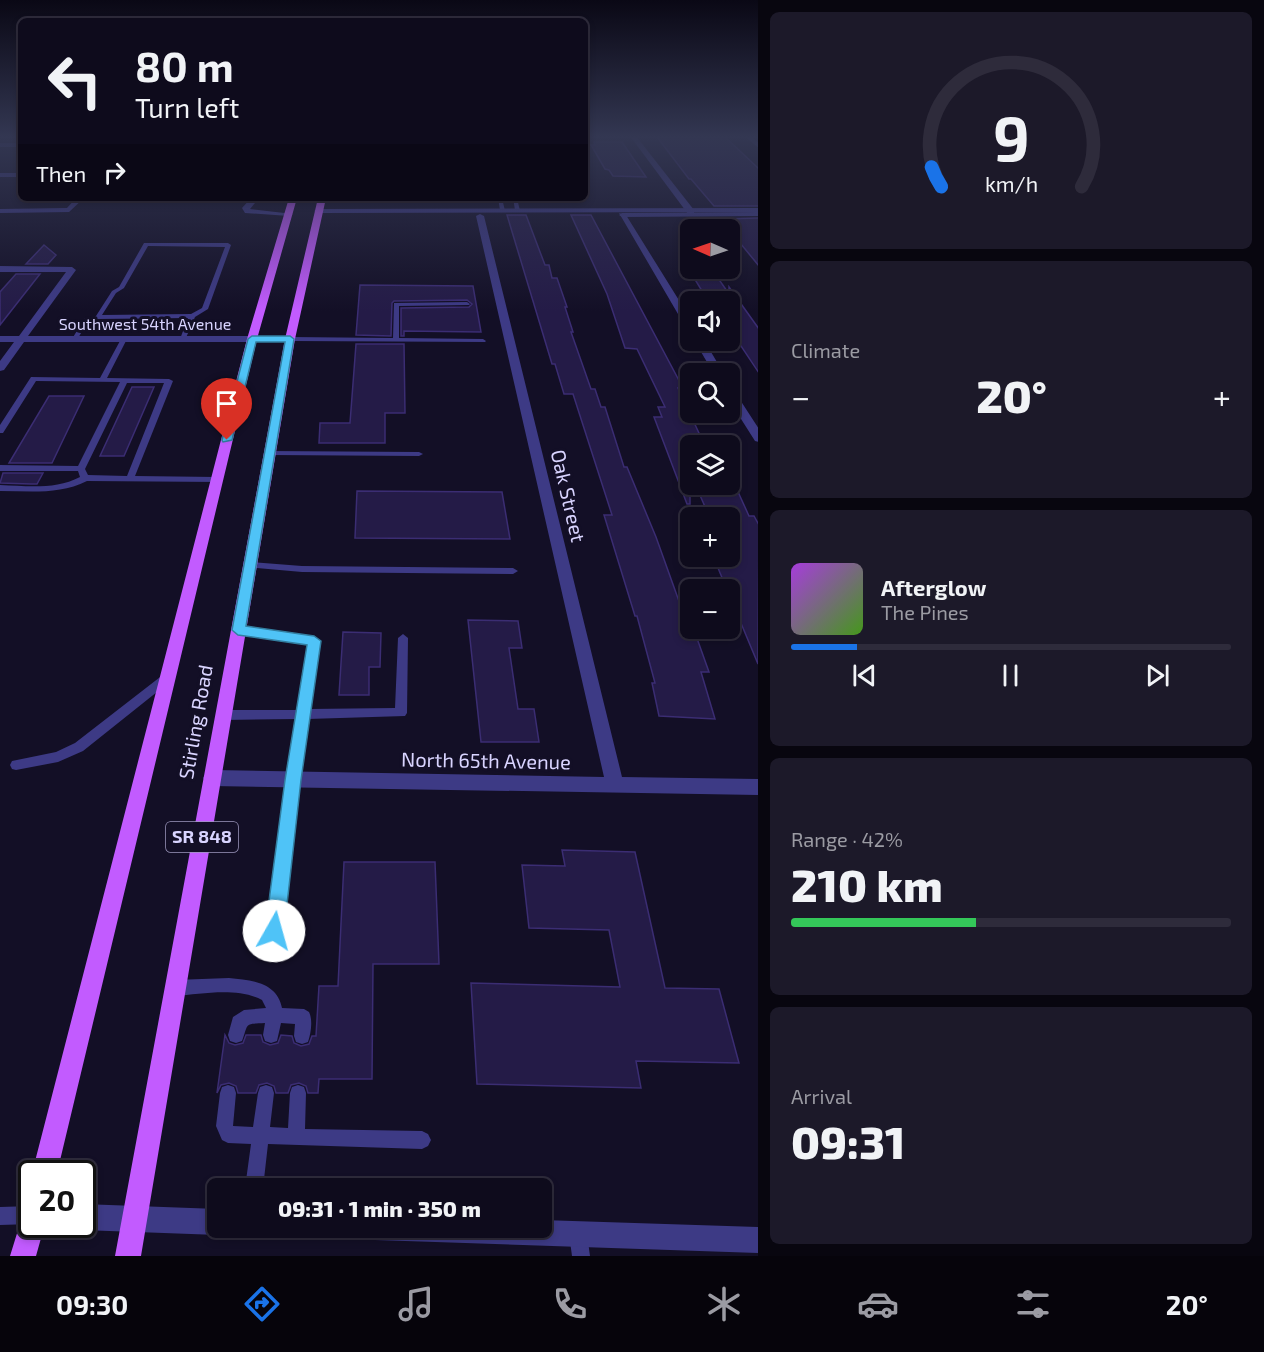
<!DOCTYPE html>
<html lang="en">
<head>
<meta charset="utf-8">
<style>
  :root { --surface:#0e0b1c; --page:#1c1929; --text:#f1f3f6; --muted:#9b9ba3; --line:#2e2b3b; --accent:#1a73e8 }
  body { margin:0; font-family:"Exo 2",sans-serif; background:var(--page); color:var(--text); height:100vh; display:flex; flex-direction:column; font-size:22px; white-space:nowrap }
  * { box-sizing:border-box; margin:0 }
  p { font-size:20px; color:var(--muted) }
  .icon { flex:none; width:33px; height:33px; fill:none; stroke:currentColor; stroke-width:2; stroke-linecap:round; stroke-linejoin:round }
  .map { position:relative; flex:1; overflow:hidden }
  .panel { display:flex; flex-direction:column; gap:12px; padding:12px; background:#08060f; width:506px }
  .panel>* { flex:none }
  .guide { position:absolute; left:18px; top:18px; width:570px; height:183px; border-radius:9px; box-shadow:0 3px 9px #0003,0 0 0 2px var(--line); background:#0e0b1c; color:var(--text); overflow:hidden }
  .needle { width:39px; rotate:272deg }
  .controls { position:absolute; left:680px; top:219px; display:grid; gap:12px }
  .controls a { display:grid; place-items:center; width:60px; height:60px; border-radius:9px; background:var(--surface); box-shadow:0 3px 9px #0003,0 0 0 2px var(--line); font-size:30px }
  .speed { position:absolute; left:18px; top:1160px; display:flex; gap:12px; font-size:30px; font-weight:700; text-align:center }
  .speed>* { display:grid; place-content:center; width:78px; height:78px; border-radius:50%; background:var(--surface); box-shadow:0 3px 9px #0003,0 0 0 2px var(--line); line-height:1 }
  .speed .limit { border:3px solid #111; border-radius:9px; background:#fff; color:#111 }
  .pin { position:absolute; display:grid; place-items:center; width:51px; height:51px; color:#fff; margin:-62px -26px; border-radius:50% 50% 50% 0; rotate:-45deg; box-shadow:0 0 6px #0007 }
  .pin .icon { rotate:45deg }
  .me { position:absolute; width:66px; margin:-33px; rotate:7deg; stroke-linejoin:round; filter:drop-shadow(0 0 4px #0008) }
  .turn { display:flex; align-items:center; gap:21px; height:126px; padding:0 18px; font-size:27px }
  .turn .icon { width:78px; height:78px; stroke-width:2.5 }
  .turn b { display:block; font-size:42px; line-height:51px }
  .then { display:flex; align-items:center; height:57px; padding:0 18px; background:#0003; gap:12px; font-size:22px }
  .big { font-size:45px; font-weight:800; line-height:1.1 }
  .panel .widget { flex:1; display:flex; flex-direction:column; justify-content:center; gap:9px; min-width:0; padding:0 21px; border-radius:9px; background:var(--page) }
  .panel .dial { align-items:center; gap:0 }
  .dial svg { height:156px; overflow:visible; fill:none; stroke:var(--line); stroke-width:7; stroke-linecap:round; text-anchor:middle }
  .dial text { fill:var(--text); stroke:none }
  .song { display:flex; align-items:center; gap:18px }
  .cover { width:72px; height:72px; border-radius:9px; background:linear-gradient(135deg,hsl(280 70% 55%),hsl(100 70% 35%)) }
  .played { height:6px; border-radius:3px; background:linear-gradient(90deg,var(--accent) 15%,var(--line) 15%) }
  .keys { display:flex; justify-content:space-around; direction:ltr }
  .heat { display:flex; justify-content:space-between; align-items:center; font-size:33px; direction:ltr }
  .charge { height:9px; border-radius:4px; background:linear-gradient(90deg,#34c759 42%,var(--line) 0) }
  .trip { position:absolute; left:207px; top:1178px; width:345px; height:60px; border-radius:9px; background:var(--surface); box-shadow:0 3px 9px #0003,0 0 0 2px var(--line); font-weight:800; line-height:60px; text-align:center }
  .menu { display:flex; height:96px; justify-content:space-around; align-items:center; background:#06040b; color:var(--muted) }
  .menu .icon { width:42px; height:42px }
  .menu .active { color:var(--accent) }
  .menu b { font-size:27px; color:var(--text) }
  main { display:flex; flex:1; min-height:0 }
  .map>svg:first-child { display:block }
  .building { fill:#241b47; stroke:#3b2d73; stroke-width:1.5 }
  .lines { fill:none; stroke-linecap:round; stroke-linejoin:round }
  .service { fill:#3d3a85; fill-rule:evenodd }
  .minor { fill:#3d3a85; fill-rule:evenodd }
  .tertiary { fill:#3d3a85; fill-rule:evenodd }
  .primary { fill:#c25bff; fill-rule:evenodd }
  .route { fill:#4fc3f7; stroke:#337fa1; stroke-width:1.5 }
  .labels { text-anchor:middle; stroke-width:6; stroke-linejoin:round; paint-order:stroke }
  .far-street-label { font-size:16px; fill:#d9d4ff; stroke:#130f26 }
  .shield { fill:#130f26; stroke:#9e99be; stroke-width:1.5 }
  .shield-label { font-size:18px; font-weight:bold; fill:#d9d4ff }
  .street-label { font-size:20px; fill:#d9d4ff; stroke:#130f26 }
</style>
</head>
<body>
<main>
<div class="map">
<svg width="759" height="1256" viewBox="0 0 759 1256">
  <rect width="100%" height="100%" fill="#130f26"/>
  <!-- building -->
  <path class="building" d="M724,136L759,169V206H714L691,179H689L657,137Z
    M594,142H622L646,177L613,176L609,170L605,169L591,145H595Z
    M507,215H526L545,265H549L552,278H557L567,307H565L573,332H571L591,389H595L601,407H605L624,467H627L656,537L689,629L694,630L709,672H701L715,719L659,716L652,683H655L637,616H635L604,515H612L573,394H564L555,364H552Z
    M571,215H591L683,388H678L705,446H690V504H687L654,417H662L658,407H665L637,349L625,348L607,294Z
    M759,218V266L722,221H726L724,219Z
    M44,245L56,255L48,264H26Z
    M688,268H711L727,291H702Z
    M16,274H40L0,325V292Z
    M360,285L473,286L481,332L404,331V336H401V308L469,307L472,304L467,300L394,301L392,303L391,336L356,335Z
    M729,287L759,329V373L729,328Z
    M356,344H404L405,413H385V443H319L320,423H350Z
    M132,387H154L124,456H100Z
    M49,396H84L52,463H9Z
    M729,472L749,516H754L759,525L758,664L713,556H729V518H710L695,484H729Z
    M3,473H43L37,484H31L0,483Z
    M357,491L502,492L510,539L355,538Z
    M468,620L518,621L522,648H509L518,709H534L539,742H481Z
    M343,632L381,633L380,667H369V695H339Z
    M562,850L635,852L665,988L719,989L739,1063L636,1061L641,1088L477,1084L471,983L620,987L609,930L529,928L522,865L565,866Z
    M344,862H435L439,964H373L372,1079H319L318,1093H308L306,1086L299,1083L291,1085L288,1093H276L274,1086L267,1083L259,1085L256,1093H238L236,1086L229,1083L221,1085L217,1093L225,1035L229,1043L235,1045L243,1043L246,1035H261L263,1042L270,1045L278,1043L281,1035L292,1036L294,1043L301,1046L309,1044L312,1036H316L319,986H338Z"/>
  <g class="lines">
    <!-- service -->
    <path class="service" d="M498,198H502L505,211L500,210Z
      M513,198H517L520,211L515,210Z
      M759,212V216L622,217L619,215L622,213Z
      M144,243H228L231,245L208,309L195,317L185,340L180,339L188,318L98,319L88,321L77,340H73L72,339L84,319L96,316L112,291L119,287ZM148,246L225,247L202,308L191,314L102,315L116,293L124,288Z
      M467,302L470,304L469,305L399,306V338L483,339L486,341L485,342L290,341L287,339L290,337L393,338L394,303Z
      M124,337L127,339L107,378L169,379L173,381L135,476L217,477L221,480L220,482L87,481C59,495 30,491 0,491V485C27,486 55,490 80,477L78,471H0V465L78,466L120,382L36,381L3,433H0V425L31,377L100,378L121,339ZM127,383H164L127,476L88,475L85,469Z
      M267,451L419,452L423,454L419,456L270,455H267Z
      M250,562L302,566L513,568L518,571L513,574L302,572L247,567L245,565Z
      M239,626L318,638L319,641L309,709L395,708L398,638L403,634L408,638L407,713L405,716L308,719L299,780L279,953L277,958L272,960L267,958L265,953L287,780L296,719L223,720L219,718L217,715L219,712L223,710H298L308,644L235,633L234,630L235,627Z
      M168,673L172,674L174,677L172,680L83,751L58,762L16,770L12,769L10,765L12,761L56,752L75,743L164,674Z
      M229,978C251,980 277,982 282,1008L304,1009L309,1012C313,1020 311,1033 308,1042L302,1044L296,1042L294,1036L295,1024L281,1023L277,1041L271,1043L265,1041L263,1035L265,1023C243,1024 249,1023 242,1041L236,1043L230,1041L228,1035L233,1017L244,1010L266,1008L262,1000C237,987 202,994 175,996L170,993L167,988L170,983L175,980Z
      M228,1085L234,1087L236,1093L233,1126L253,1127L258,1093L260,1087L266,1085L272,1087L274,1093L270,1127L288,1128L290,1093L292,1087L298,1085L304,1087L306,1093L305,1129L422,1131L428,1134L431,1140L428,1146L422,1149L268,1144L263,1188H245L251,1144L228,1143L222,1140L216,1126L220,1093L222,1087Z
      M32,1206V1224L0,1225V1207Z
      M578,1225L584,1228L587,1234L590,1256H572L569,1234L572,1228Z"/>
    <!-- minor -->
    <path class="minor" d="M630,136H636L694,210V214H688Z
      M744,136H750L759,143V148Z
      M0,143H21V147H0Z
      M0,173H21V177H0Z
      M76,198H84L69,212L0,213V209L67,208Z
      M619,213L626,215L690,318V329L685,326Z
      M480,214L484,216L622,777L759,779V795L212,786L206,783L203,778L206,773L212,770L604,777L476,216Z
      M0,266L72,267L76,270L28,336H290L295,339L290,342H24L4,370L0,371V361L14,342H0V336H19L66,272H0Z
      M694,340H704L724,374H714Z
      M729,388L733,389L759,429V442L755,441L729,400Z"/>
    <!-- tertiary -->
    <path class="tertiary" d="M251,198H259L250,209L293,214L289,216L245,213L242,208Z
      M759,208V212L318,213L314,211L318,209Z
      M82,1204L218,1209V1227H229L227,1231L218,1235L82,1230L72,1224H82Z
      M542,1220L759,1227V1253L375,1240L366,1236L362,1227H542Z"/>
    <!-- primary -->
    <path class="primary" d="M289,198H297L257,339L57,1173H32L247,339Z
      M318,198H326L295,339L141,1256H115L285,339Z
      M32,1210V1224H45L36,1256H10L23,1214Z"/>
  </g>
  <!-- sky -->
  <linearGradient id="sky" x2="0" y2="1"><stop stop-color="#0a0815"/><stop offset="0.44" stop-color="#333752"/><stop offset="1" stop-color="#333752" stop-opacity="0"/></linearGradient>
  <rect width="759" height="311" fill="url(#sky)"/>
  <!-- route -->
  <path class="route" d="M252,336H290L294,339L246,626L314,636L321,641L301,780L284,931L281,938L274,940L268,938L265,931L285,780L307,645L238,635L232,630L285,342H256L232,440L223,442L222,440L248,339Z"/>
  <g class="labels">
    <!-- far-street labels -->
    <g class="far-street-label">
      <text x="145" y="330">Southwest 54th Avenue</text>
    </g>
    <!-- shield labels -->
    <rect class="shield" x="166" y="822" width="72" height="30" rx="4.5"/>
    <g class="shield-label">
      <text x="202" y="843">SR 848</text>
    </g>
    <!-- street labels -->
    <g class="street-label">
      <text transform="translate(568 496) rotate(77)" y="7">Oak Street</text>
      <text transform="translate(196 722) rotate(-80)" y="7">Stirling Road</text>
      <text transform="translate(486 761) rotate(1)" y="7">North 65th Avenue</text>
    </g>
  </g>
</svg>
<div class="controls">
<a><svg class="needle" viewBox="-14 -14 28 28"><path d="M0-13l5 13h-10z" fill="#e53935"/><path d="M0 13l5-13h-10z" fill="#9b9ba3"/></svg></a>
<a><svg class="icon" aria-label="sound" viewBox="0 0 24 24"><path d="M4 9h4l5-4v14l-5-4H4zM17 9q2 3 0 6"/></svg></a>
<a><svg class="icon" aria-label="search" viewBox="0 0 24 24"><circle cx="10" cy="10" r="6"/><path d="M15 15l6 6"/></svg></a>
<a><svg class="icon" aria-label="layers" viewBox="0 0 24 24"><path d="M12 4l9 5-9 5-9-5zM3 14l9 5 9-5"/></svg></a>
<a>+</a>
<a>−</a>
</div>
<div class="speed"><div class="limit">20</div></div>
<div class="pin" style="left:227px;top:440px;background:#d93025"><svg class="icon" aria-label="arrive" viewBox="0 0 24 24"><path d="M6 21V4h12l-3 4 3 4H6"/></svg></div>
<svg class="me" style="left:274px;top:931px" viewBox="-20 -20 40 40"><circle r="19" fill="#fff"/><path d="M0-13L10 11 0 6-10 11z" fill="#4fc3f7"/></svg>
<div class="trip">09:31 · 1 min · 350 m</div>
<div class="guide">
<div class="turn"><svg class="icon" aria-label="left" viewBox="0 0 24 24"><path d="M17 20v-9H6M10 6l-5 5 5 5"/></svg><div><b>80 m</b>Turn left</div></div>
<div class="then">Then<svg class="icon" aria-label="right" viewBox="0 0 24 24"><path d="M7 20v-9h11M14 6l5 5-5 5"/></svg></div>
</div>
</div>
<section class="panel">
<div class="widget dial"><svg viewBox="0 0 100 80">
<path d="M14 69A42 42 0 1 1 86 69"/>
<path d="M14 69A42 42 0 0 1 9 59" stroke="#1a73e8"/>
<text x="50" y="56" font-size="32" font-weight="700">9</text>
<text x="50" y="72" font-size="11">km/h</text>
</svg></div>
<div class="widget"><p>Climate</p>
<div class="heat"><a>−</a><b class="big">20°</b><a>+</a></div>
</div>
<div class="widget">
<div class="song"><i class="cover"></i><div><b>Afterglow</b><p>The Pines</p></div></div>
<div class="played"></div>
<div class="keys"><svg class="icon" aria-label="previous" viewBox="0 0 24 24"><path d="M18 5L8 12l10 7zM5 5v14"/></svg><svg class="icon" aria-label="pause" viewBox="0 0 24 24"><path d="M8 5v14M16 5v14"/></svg><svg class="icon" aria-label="next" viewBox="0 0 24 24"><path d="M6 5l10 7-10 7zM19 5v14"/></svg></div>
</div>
<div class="widget"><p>Range · 42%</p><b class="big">210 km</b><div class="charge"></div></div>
<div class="widget"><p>Arrival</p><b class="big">09:31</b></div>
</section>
</main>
<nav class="menu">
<b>09:30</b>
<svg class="icon active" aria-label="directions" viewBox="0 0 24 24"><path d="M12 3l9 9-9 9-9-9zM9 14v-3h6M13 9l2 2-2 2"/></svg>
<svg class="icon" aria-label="music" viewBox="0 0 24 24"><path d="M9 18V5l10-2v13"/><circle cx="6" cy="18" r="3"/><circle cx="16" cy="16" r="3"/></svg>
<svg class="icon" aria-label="phone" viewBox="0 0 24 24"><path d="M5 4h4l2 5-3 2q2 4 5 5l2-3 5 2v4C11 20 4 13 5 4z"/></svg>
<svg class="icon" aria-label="climate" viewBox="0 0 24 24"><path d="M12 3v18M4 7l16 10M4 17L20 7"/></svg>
<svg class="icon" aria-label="car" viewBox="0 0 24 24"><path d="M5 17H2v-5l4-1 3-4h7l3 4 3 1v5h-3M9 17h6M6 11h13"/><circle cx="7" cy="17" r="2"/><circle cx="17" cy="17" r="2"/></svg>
<svg class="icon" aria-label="filters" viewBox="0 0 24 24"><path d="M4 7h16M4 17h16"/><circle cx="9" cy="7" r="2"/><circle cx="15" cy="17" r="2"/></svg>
<b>20°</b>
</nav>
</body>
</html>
